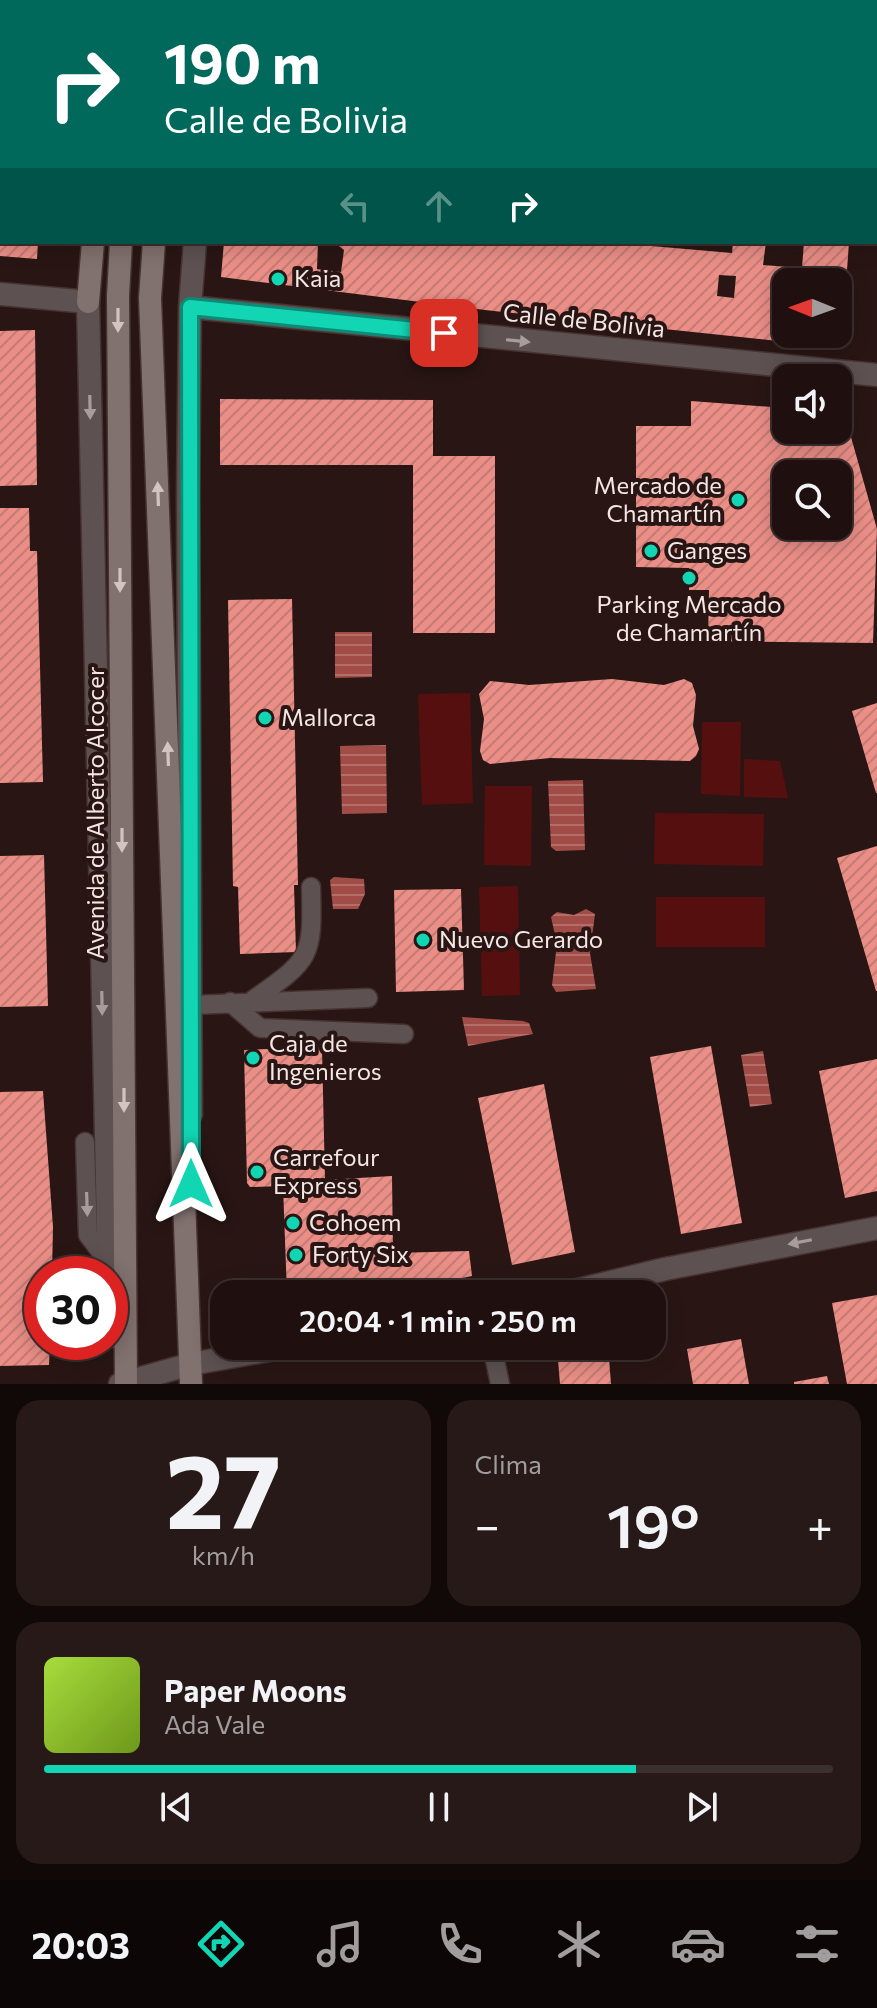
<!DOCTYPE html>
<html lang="es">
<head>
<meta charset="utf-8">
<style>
  :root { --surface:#1f100f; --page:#271918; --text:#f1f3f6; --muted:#a19d9e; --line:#3c302f; --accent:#12d5b4 }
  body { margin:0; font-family:Commissioner,sans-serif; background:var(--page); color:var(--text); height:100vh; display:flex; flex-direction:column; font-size:30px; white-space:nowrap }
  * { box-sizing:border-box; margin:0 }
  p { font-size:26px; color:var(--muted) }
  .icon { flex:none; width:44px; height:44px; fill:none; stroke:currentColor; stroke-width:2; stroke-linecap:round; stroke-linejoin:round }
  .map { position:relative; height:1384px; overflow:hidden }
  .panel { display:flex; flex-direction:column; gap:16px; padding:16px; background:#110908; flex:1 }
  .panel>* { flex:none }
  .guide { position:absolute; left:0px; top:0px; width:878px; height:244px; box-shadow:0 4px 20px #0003,0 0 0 2px var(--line); background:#00695c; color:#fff; overflow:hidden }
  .needle { width:52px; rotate:271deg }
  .buttons { position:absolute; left:772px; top:268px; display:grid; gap:16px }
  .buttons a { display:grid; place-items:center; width:80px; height:80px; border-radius:16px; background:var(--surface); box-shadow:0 4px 20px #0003,0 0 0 2px var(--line); font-size:40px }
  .speed { position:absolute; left:24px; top:1256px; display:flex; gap:16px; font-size:40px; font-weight:700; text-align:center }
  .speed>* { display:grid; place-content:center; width:104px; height:104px; border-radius:50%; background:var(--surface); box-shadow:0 4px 20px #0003,0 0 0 2px var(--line); line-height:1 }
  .speed .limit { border:12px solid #d22; background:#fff; color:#111 }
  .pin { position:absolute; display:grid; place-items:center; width:68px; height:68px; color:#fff; margin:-34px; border-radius:16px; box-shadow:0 4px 12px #0006 }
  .me { position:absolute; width:88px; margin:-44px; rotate:0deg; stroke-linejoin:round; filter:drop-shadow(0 0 6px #0008) }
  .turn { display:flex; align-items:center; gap:28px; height:168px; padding:0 32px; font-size:36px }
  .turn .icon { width:104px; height:104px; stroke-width:2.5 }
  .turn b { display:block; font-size:56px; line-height:68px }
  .lanes { display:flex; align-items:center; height:76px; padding:0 32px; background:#0003; justify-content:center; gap:40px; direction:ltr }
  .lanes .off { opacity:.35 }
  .big { font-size:60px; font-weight:600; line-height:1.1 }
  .panel .card { flex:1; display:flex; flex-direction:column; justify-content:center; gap:12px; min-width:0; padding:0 28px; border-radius:24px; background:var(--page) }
  .panel .dial { align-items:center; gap:0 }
  .dial b { font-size:104px; line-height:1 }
  .song { display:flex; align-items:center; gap:24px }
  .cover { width:96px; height:96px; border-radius:12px; background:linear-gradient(135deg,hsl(80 70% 55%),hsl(80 70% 35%)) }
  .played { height:8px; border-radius:4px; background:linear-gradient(90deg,var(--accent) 75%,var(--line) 75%) }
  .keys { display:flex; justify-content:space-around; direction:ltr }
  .heat { display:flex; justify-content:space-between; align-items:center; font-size:44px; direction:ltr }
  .panel .tiles { flex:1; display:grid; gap:16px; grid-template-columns:1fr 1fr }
  .card:last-child { grid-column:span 2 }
  .trip { position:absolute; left:210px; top:1280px; width:456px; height:80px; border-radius:24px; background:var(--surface); box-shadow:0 4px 20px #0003,0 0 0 2px var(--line); font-weight:600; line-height:80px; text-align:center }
  .menu { display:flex; height:128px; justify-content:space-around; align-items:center; background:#0c0606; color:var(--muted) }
  .menu .icon { width:56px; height:56px }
  .menu .on { color:var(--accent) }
  .menu b { font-size:36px; color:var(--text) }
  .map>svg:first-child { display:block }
  .pitch { fill:#560f0f }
  .water { fill:url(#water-rules) }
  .building { fill:url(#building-hatch); fill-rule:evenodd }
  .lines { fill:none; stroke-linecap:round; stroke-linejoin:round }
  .secondary-tunnel { stroke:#483534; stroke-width:22; stroke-dasharray:22 11; stroke-linecap:butt }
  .service-casing { stroke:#463331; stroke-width:21 }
  .minor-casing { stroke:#463331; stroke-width:25 }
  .secondary-casing { stroke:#463331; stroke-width:25 }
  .service { stroke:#5d5251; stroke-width:18 }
  .minor { stroke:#5d5251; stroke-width:22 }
  .secondary { stroke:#81716f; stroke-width:22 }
  .oneway { fill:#d2c4c2 }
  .oneway2 { fill:#a99c9c }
  .route-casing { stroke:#0c8a75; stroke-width:20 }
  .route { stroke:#12d5b4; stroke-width:14 }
  .poi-dot { fill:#12d5b4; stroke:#291614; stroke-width:3 }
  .labels { text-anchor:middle; stroke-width:8; stroke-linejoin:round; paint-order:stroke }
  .poi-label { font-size:24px; fill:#f5e7e6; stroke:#291614; text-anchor:start }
  .street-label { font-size:24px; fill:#f5e7e6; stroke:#291614 }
</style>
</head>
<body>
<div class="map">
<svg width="877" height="1384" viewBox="0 0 877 1384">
  <defs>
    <pattern id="water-rules" width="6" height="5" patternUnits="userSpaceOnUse" patternTransform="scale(2)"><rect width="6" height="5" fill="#a14c46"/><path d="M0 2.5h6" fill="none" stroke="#b36e6a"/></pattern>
    <pattern id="building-hatch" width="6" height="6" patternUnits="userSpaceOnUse" patternTransform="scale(2)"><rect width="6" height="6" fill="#eb8e86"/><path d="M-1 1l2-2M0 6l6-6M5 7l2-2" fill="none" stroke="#c37c76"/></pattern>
  </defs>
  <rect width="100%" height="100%" fill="#291614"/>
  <!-- pitch -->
  <path class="pitch" d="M470,693L473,803L422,805L418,694Z
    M702,722H741L740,796L701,794Z
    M744,759L780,761L788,798L744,797Z
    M485,786H532L531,866L484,865Z
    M655,813L764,814L763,866L654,864Z
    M518,886L520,995L482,996L479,887Z
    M656,897H765V947H656Z"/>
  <!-- water -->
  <path class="water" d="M335,632H372V677L335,678Z
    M386,745L387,813L342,814L340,746Z
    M583,780L585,850L556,851L551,847L548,781Z
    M334,877L364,879L365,894L358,909H333L330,880Z
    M586,909L595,914L590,953L596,989L556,992L552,985L557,944L551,917L557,912L574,915Z
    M462,1017L523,1021L529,1023L533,1034L468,1046Z
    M763,1051L772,1104L750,1107L741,1055Z
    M569,1346H610L611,1354L562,1357L564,1347Z"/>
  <!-- building -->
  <path class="building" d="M0,242H38L37,259L0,256Z
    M224,242H318L317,269L341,272L344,250L334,242H605L732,253L733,242H766L763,265L802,268L804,242H849L845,299H838V282H786L778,341L485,310L221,277ZM719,275L736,276L734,298L717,296Z
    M35,330L37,485L0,486V331Z
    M220,399L433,400V456H495V633H413V465H220Z
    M691,401L786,408V430H838V419L849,430L877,529L873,643L708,641L709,590H689V568L636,567V426H691ZM786,474H838V526H786Z
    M0,508H29L30,551H37L43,782L0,783Z
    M292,599L298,885H294L296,952L240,954L238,887L233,886L228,600Z
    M612,679L664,685L684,679L692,683L696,695L693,726L699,749L696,756L690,761L550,758L490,764L483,760L480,751L484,719L479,694L490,681L529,685Z
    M877,703V793H876L852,711Z
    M877,846V991H876L837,858Z
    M44,855L48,1006L0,1007V856Z
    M461,889L464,990L396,992L394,890Z
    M711,1046L742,1223L681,1234L650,1057Z
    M318,1047L322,1049L325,1180L392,1176L393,1253L469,1251L472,1276L386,1294H287L283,1186L250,1187L247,1183L244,1050Z
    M877,1059V1191L845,1198L819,1071Z
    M544,1084L575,1252L512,1265L478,1098Z
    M43,1091L53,1227L52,1274H42V1342H50L49,1365L0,1366V1092Z
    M877,1295V1384H847L832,1303Z
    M741,1339L749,1384H693L687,1349Z
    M609,1358L611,1384H560L558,1360Z
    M827,1376L829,1384H794V1382Z"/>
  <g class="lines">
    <!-- secondary-tunnel -->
    <path class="secondary-tunnel" d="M144,2V0
      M176,2V0"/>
    <!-- service casing -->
    <g class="service-casing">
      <path id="service" d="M14,0L16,2
        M253,1000C311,959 313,958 311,887
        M230,1002L260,1028L404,1034
        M191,1005L368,998
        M85,1142L88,1235L107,1260
        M492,1346L500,1384"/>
    </g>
    <!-- minor casing -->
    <g class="minor-casing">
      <path id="minor" d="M0,294L88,302L109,1274
        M190,307L877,375
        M191,1114L188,495L190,307L195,242
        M110,1278L119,1338
        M561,1294L665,1269L877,1228
        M120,1384L191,1364L292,1346"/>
    </g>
    <!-- secondary casing -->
    <g class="secondary-casing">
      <path id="secondary" d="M67,0L69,2
        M756,0L775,2
        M265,2L266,0
        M876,13H877
        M121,242L118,296L126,1384
        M154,242L150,298L191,1384
        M88,302L93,242"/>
    </g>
    <!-- service -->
    <use href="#service" class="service"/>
    <!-- minor -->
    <use href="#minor" class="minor"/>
    <!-- secondary -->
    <use href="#secondary" class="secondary"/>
  </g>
  <!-- one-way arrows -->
  <defs><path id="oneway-solid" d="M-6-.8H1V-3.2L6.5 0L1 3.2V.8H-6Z" transform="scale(2)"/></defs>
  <g class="oneway">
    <use href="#oneway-solid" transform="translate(118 320) rotate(90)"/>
    <use href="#oneway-solid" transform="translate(158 494) rotate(-92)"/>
    <use href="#oneway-solid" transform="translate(120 580) rotate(90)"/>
    <use href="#oneway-solid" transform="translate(168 754) rotate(-92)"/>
    <use href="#oneway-solid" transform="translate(122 840) rotate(90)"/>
    <use href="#oneway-solid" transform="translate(124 1100) rotate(90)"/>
  </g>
  <g class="oneway2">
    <use href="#oneway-solid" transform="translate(518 341) rotate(6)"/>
    <use href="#oneway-solid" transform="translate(90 407) rotate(89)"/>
    <use href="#oneway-solid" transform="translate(102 1003) rotate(89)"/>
    <use href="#oneway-solid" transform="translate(87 1204) rotate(88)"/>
    <use href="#oneway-solid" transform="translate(800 1242) rotate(169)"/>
  </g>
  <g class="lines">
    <!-- route casing -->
    <g class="route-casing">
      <path id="route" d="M191,1184L190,307L444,333"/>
    </g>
    <!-- route -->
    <use href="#route" class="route"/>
  </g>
  <!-- markers -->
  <g class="poi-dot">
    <circle cx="278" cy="279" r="8"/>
    <circle cx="738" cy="500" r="8"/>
    <circle cx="651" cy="551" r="8"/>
    <circle cx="689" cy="578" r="8"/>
    <circle cx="265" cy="718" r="8"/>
    <circle cx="423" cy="940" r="8"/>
    <circle cx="253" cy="1058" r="8"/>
    <circle cx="257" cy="1172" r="8"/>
    <circle cx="293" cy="1223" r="8"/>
    <circle cx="296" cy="1255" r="8"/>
  </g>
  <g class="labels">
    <!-- poi labels -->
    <g class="poi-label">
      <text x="294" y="287">Kaia</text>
      <text x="722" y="494" text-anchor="end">Mercado de<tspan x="722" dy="28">Chamartín</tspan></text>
      <text x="667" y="559">Ganges</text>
      <text x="689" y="613" text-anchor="middle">Parking Mercado<tspan x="689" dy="28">de Chamartín</tspan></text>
      <text x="281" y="726">Mallorca</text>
      <text x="439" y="948">Nuevo Gerardo</text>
      <text x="269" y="1052">Caja de<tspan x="269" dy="28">Ingenieros</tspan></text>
      <text x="273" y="1166">Carrefour<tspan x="273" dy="28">Express</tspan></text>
      <text x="309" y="1231">Cohoem</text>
      <text x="312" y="1263">Forty Six</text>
    </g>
    <!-- street labels -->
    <g class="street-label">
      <text transform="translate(584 321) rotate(6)" y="8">Calle de Bolivia</text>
      <text transform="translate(96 813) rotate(-90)" y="8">Avenida de Alberto Alcocer</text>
    </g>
  </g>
</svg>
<div class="buttons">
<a><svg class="needle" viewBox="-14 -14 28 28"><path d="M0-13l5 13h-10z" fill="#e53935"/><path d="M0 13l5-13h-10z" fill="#a19d9e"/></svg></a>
<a><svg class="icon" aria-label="sound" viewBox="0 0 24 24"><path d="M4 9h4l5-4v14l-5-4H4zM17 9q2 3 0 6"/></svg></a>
<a><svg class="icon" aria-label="search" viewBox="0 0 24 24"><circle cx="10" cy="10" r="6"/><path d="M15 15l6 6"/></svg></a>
</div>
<div class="speed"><div class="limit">30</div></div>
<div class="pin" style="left:444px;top:333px;background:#d93025"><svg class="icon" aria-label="arrive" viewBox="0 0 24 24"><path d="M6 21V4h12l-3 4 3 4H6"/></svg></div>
<svg class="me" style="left:191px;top:1184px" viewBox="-20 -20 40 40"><path d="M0-17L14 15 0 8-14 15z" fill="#12d5b4" stroke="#fff" stroke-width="4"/></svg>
<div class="trip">20:04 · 1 min · 250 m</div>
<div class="guide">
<div class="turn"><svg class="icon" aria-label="right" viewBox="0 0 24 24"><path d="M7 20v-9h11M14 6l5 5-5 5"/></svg><div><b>190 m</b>Calle de Bolivia</div></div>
<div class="lanes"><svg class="icon off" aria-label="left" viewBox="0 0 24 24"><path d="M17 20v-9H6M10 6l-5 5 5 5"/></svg><svg class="icon off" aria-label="ahead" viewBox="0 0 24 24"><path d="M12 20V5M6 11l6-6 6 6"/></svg><svg class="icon" aria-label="right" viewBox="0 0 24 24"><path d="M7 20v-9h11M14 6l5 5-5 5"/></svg></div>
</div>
</div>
<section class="panel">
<div class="tiles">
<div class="card dial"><b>27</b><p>km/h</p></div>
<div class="card"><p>Clima</p>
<div class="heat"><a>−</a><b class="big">19°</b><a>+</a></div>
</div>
<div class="card">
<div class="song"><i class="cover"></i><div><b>Paper Moons</b><p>Ada Vale</p></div></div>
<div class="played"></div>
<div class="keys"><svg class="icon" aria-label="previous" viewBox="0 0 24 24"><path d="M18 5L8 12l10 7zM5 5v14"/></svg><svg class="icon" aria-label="pause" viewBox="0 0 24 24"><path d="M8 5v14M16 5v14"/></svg><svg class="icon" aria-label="next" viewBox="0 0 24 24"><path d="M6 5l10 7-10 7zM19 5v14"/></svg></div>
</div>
</div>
</section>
<nav class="menu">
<b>20:03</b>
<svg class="icon on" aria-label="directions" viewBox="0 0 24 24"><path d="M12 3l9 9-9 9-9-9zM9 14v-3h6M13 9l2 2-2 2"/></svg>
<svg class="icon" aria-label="music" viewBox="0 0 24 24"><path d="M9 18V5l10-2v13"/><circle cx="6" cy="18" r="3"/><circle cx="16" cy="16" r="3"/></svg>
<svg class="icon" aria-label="phone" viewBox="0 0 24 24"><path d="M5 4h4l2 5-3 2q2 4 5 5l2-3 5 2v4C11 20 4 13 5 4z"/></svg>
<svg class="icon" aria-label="climate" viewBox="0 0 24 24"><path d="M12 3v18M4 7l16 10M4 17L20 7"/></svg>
<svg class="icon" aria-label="car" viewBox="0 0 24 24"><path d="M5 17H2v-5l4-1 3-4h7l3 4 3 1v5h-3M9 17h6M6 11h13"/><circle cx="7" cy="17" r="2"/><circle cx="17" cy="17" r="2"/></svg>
<svg class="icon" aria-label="filters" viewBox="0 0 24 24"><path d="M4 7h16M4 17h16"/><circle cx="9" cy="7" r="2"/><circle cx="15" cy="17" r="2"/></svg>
</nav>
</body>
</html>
